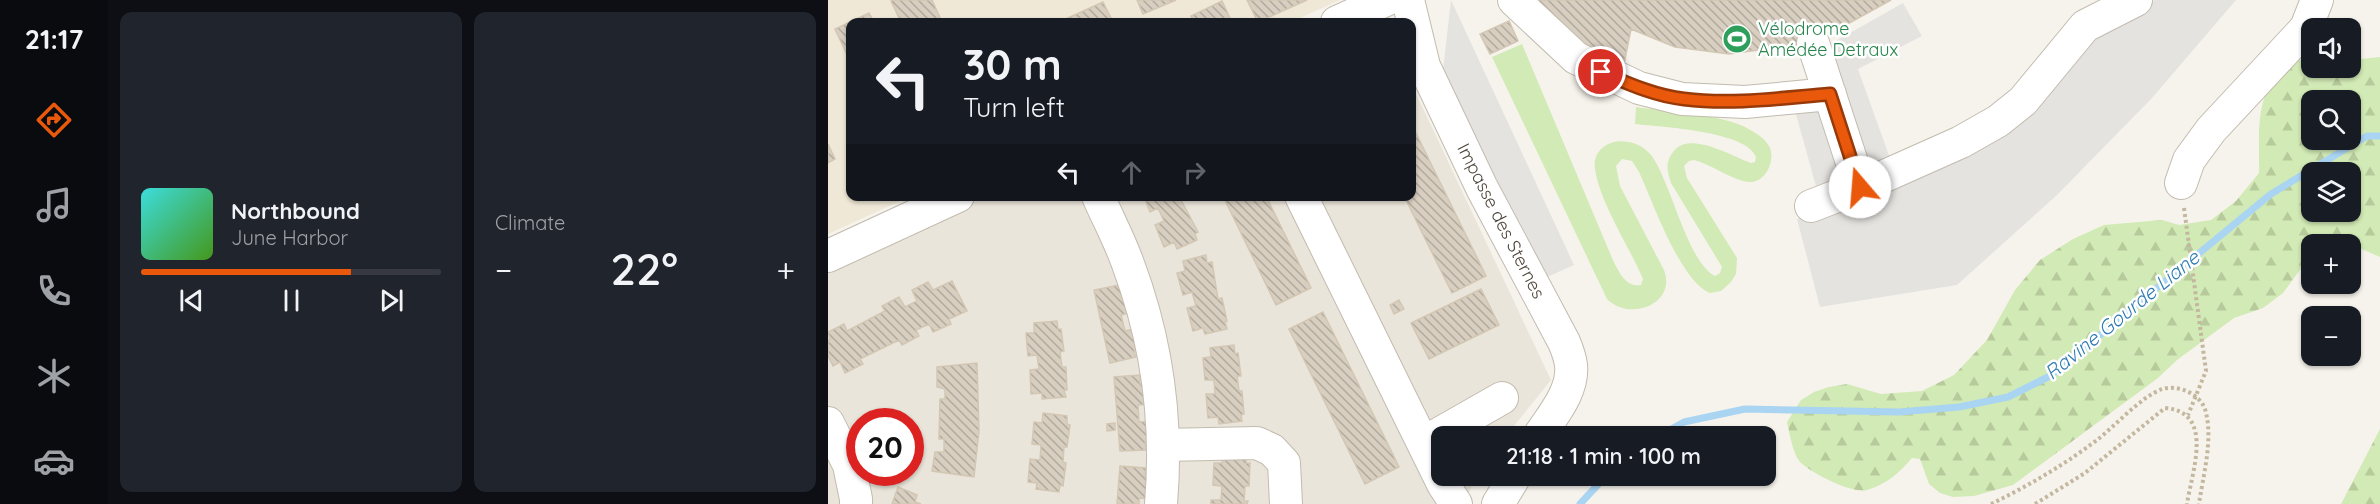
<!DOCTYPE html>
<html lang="en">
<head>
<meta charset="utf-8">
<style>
  :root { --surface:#171b24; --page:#20242c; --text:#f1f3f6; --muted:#9ea1a6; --line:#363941; --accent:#ea580c }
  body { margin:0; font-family:Quicksand,sans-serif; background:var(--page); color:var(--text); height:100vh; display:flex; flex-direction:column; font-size:22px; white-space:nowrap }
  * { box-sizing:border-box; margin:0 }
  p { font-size:20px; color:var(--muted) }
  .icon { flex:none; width:33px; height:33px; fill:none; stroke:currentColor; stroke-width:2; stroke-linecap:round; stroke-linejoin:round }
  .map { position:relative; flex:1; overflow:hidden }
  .drawer { display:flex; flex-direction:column; gap:12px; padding:12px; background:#0d0f14; width:720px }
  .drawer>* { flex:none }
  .banner { position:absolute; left:18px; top:18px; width:570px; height:183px; border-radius:12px; box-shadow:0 2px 4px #0004; background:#171b24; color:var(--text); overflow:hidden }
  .buttons { position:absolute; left:1473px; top:18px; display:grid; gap:12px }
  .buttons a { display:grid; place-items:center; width:60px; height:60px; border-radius:12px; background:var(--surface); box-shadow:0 2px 4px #0004; font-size:30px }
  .speed { position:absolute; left:18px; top:408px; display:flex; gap:12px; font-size:30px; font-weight:700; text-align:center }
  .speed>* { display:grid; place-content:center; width:78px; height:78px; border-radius:50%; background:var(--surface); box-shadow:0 2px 4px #0004; line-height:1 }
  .speed .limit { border:9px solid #d22; background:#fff; color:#111 }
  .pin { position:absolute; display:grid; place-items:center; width:51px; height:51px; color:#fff; margin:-26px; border:3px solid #fff; border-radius:50%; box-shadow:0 2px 6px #0007 }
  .me { position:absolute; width:66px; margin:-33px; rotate:342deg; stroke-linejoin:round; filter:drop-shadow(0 0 4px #0008) }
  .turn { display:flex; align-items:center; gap:21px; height:126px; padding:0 18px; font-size:27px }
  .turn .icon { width:78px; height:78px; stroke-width:2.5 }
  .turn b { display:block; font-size:42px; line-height:51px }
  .lanes { display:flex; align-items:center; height:57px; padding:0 18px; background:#0003; justify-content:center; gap:30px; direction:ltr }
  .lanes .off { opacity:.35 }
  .big { font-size:45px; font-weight:600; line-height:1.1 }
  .drawer .tile { flex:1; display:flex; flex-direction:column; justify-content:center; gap:9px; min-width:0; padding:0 21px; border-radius:12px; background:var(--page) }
  .song { display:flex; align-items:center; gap:18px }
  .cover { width:72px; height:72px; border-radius:9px; background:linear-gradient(135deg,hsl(180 70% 55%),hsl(100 70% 35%)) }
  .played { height:6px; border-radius:3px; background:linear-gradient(90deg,var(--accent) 70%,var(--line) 70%) }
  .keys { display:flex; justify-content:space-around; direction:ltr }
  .heat { display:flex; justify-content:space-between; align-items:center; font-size:33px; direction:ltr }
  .drawer .tiles { flex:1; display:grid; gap:12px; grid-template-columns:repeat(2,1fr) }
  .trip { position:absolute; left:603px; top:426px; width:345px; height:60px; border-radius:12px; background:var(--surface); box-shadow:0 2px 4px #0004; font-weight:600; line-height:60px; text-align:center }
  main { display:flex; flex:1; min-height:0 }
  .tabs { display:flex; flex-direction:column; width:108px; justify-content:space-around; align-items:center; background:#090b0e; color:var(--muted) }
  .tabs .icon { width:42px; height:42px }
  .tabs .selected { color:var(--accent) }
  .tabs b { font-size:27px; color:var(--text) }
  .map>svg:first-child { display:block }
  .residential { fill:#eae5da; fill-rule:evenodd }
  .education { fill:#efe8d6 }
  .forest { fill:url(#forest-firs); fill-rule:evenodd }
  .pitch { fill:#d2eab5 }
  .parking { fill:#e5e3e0 }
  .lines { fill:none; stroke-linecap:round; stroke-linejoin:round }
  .stream { stroke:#a9d4f2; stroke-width:7 }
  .building { fill:url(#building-back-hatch); stroke:#d3c7b4; stroke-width:1.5 }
  .minor-casing { stroke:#c2bbae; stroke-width:34 }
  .path { stroke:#c4b79f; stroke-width:4; stroke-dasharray:3 3; stroke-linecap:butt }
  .minor { stroke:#fff; stroke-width:32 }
  .route-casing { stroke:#983908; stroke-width:15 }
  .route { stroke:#ea580c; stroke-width:10 }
  .labels { text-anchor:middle; stroke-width:5; stroke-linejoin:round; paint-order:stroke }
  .leisure-label { font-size:18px; fill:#27864d; stroke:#fff; text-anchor:start }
  .street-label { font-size:18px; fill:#4b4439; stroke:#fff }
  .water-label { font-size:20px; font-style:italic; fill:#2e7ab2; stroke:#fff }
</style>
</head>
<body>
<main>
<nav class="tabs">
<b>21:17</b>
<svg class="icon selected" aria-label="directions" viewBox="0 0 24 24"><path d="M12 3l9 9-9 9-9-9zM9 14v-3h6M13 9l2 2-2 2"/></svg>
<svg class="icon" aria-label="music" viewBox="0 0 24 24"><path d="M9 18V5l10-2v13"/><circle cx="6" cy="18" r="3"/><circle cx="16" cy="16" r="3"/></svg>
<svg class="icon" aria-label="phone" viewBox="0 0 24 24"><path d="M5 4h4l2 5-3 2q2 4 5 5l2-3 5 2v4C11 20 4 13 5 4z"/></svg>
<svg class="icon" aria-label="climate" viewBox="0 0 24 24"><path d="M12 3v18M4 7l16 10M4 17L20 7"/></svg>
<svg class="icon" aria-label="car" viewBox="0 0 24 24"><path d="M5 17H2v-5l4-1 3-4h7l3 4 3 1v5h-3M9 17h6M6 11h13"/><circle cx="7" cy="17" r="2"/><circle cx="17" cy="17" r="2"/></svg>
</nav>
<section class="drawer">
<div class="tiles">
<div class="tile">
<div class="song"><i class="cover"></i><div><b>Northbound</b><p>June Harbor</p></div></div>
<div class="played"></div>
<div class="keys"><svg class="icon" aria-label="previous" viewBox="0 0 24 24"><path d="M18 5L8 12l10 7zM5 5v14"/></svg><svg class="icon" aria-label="pause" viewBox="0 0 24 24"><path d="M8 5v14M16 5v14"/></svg><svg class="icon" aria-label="next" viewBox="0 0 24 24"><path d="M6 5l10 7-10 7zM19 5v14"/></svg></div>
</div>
<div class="tile"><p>Climate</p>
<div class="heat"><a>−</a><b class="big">22°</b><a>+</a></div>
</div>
</div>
</section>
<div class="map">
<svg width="1552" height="504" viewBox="0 0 1552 504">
  <defs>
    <pattern id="forest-firs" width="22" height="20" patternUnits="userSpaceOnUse" patternTransform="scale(1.5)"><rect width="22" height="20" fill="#d2eab5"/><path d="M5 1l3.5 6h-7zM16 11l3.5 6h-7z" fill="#b6ca9c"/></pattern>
    <pattern id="building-back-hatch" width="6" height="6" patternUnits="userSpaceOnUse" patternTransform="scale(1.5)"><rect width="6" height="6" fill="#d8cfc1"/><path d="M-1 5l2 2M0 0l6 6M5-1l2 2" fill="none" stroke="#b1aa9e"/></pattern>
  </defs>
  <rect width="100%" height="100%" fill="#f6f3ec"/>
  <!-- residential -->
  <path class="residential" d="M584,85L723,380L678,436H614V476H647L637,504H0V267L157,197L584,196ZM32,422H82V472H32Z"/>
  <!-- education -->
  <path class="education" d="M0,0H512L463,22H22V196L81,197L0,234Z"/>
  <!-- forest -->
  <path class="forest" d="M1478,57L1483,58L1484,68H1522L1523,60L1552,57V257L1522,244H1484L1483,261L1474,267L1455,293L1435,308L1406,318L1349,360L1330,378L1185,485L1146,496L1125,497L1112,493L1101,484L1092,459L1084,458C1072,472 1058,485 1039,490C1024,494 983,473 972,462C964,452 962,434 959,422L973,400L986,392L1001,387L1019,384L1053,394L1094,391L1126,375L1159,340L1187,290L1212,260L1245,239L1276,225L1334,220L1351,225L1383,220L1408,201L1431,173C1432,138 1425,93 1457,67C1463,63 1472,61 1478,57ZM1484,100H1522V140H1484ZM1484,172H1522V212H1484Z
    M1552,429V504H1513Z"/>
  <!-- pitch -->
  <path class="pitch" d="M694,44L784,258C790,270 797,288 813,285L815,279C801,246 772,203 767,169C764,150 782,138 800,142C809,143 817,148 823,155C843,181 859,262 887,276L892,273L894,267L843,183C839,171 837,162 845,152C861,130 903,156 923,163L927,162L928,157C919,131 833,127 807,124L808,107C841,112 887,113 917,127C926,132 938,138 942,148C947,161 938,182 922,182C905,181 883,164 866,160L861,161L856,166L859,178L909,258L908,274L903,282L893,291L882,293C852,281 825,202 811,172L804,161L794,159L788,166L792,186L836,270C849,304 802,322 779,299L664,57Z"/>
  <!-- parking -->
  <path class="parking" d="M623,0L746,265L717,278L615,70Z
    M1327,0H1408L1324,98L1229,195L1129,285L992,307L969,219L1206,111L1266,30Z
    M1075,3L1094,36L1030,69L1064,164L989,190L966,107L1009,83L997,47Z"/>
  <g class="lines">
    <!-- stream -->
    <path class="stream" d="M831,436L856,422L917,409L1071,412L1131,407L1180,397L1222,376L1443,194L1539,136H1552
      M752,504L778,476"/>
  </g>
  <!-- building -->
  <path class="building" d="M65,0H104L114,22H73L63,1Z
    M309,0H348L315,14Z
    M419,0H479L430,22Z
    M695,0H1063L985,43L901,54L847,47L803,29L794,74Z
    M394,1L404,22H366L363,16Z
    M275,2L285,22H231Z
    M41,13L46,22H22V61L7,29Z
    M681,21L690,41L662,54L652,34Z
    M584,125L658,276L624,293L576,196H584Z
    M0,144L7,159L0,163Z
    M316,196H355L352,198L370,232L367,234L369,240L349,249L346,242L336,247L327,225L336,221L330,208L322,212Z
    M395,196H438L483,288L448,305Z
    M378,255L379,263L384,262L390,299L394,298L399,321L397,322L399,329L377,334L375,328L365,331L359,308L368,306L364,292L355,295L349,273L357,271L355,261Z
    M124,281L139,311L121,319L123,324L105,332L101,324L88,330L91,336L74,345L71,340L32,359L35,364L17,373L12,362L5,366L0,356V340L2,339L0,332L16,324L19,331L57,311L54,306L71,297L77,307L89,301L84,290L100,282L105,290Z
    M291,285L309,311L293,315L297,331L312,328L317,349L306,351L308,357L282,363L266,290Z
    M653,289L671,325L601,359L583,323Z
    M571,300L576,309L566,314L562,305Z
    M495,312L571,467L537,484L461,329Z
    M229,321L230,329H233L236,351L232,352L234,367H238L239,390H236L238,397L214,399V393L203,394L202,370L211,369L209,355L200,356L198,333H206V323Z
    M406,345L407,354L410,353L413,376H409L411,391H414L416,414L413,415L414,421L391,424L390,417L380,418L378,394H387L386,380H377L375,358L383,357L382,348Z
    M149,363L151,431L146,477L104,471L107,452H116V439H111L112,399H117V389L109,387V367Z
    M312,375V384L323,383L325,404L310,405L311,422L326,421L328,443H317L318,450L292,451L286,377Z
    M215,413L239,416V424L242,425L239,447H236L235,462L238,463L235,486L232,485L231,492L208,489L209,483L200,482L202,459L212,460L213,445L204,444L206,422L214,423Z
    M287,423V430L279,431V424Z
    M395,454L419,455L418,463H422L421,486H417L416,501H420L419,504H383V500H393L394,486L385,485L386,463H394Z
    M292,466L318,468L317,477H328L326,499L311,498V504H289Z
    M70,487L89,495L87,502L93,504H64Z"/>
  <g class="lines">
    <!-- minor casing -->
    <g class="minor-casing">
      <path id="minor" d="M580,0L596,66L654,188L736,342C739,349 742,357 743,365C746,391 724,416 711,436
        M686,0L748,58L811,88L854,99L917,102L1002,94
        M509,22L558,0
        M985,43L1032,187
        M1353,183L1361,160L1383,130L1478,28L1489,0
        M270,196C280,219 292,241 300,264C329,341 340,422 333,504
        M473,196L615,484L628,504
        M983,206L1032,187L1133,142L1170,121L1195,101L1257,26L1308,0
        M0,256L130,196
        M0,423L21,465L28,499V504
        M595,443L674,398
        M335,445L429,443L444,450L456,463L458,504
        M670,504L687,476"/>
    </g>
    <!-- path -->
    <path class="path" d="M1356,208L1378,371L1360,415
      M1163,504C1200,486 1236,465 1269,440C1288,425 1313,397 1334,389C1351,384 1375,395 1378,413C1385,441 1375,476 1371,504
      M1207,504L1257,473L1337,408C1387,412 1364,471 1359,504"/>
    <!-- minor -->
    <use href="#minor" class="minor"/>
  </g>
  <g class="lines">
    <!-- route casing -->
    <g class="route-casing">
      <path id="route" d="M773,72C799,83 827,96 856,99C904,105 953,98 1002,94L1032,187"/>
    </g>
    <!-- route -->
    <use href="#route" class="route"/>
  </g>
  <!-- icons -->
  <defs>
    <g id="stadium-disc" transform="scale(1.5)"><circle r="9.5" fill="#2e9e5b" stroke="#fff"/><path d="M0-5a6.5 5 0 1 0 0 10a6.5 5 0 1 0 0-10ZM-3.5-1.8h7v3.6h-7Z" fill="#fff"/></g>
  </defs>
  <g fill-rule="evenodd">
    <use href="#stadium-disc" x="909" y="39"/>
  </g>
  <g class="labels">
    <!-- leisure labels -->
    <g class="leisure-label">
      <text x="930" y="35">Vélodrome<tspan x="930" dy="21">Amédée Detraux</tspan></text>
    </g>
    <!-- street labels -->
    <g class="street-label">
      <text transform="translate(673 221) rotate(63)" y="6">Impasse des Sternes</text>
    </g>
    <!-- water labels -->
    <g class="water-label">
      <text transform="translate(1294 315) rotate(-39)" y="7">Ravine Gourde Liane</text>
    </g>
  </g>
</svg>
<div class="buttons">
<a><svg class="icon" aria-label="sound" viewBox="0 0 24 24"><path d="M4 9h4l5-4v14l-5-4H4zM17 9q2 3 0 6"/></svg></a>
<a><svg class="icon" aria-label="search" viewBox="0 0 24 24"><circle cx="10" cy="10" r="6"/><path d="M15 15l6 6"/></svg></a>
<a><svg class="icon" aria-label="layers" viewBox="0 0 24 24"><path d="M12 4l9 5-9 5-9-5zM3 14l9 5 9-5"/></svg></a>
<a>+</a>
<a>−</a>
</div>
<div class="speed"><div class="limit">20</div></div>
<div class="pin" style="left:773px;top:72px;background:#d93025"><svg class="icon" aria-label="arrive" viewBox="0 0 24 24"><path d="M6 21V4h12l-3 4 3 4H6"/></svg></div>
<svg class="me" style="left:1032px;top:187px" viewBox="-20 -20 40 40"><circle r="19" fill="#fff"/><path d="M0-13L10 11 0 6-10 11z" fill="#ea580c"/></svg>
<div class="trip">21:18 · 1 min · 100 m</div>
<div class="banner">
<div class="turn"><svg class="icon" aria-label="left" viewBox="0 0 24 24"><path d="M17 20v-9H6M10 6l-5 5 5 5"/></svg><div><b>30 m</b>Turn left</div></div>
<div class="lanes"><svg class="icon" aria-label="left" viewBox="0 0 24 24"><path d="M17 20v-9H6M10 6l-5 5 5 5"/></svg><svg class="icon off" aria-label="ahead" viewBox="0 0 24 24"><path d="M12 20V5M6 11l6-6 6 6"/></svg><svg class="icon off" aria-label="right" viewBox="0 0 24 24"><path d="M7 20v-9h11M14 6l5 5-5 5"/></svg></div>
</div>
</div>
</main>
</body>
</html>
